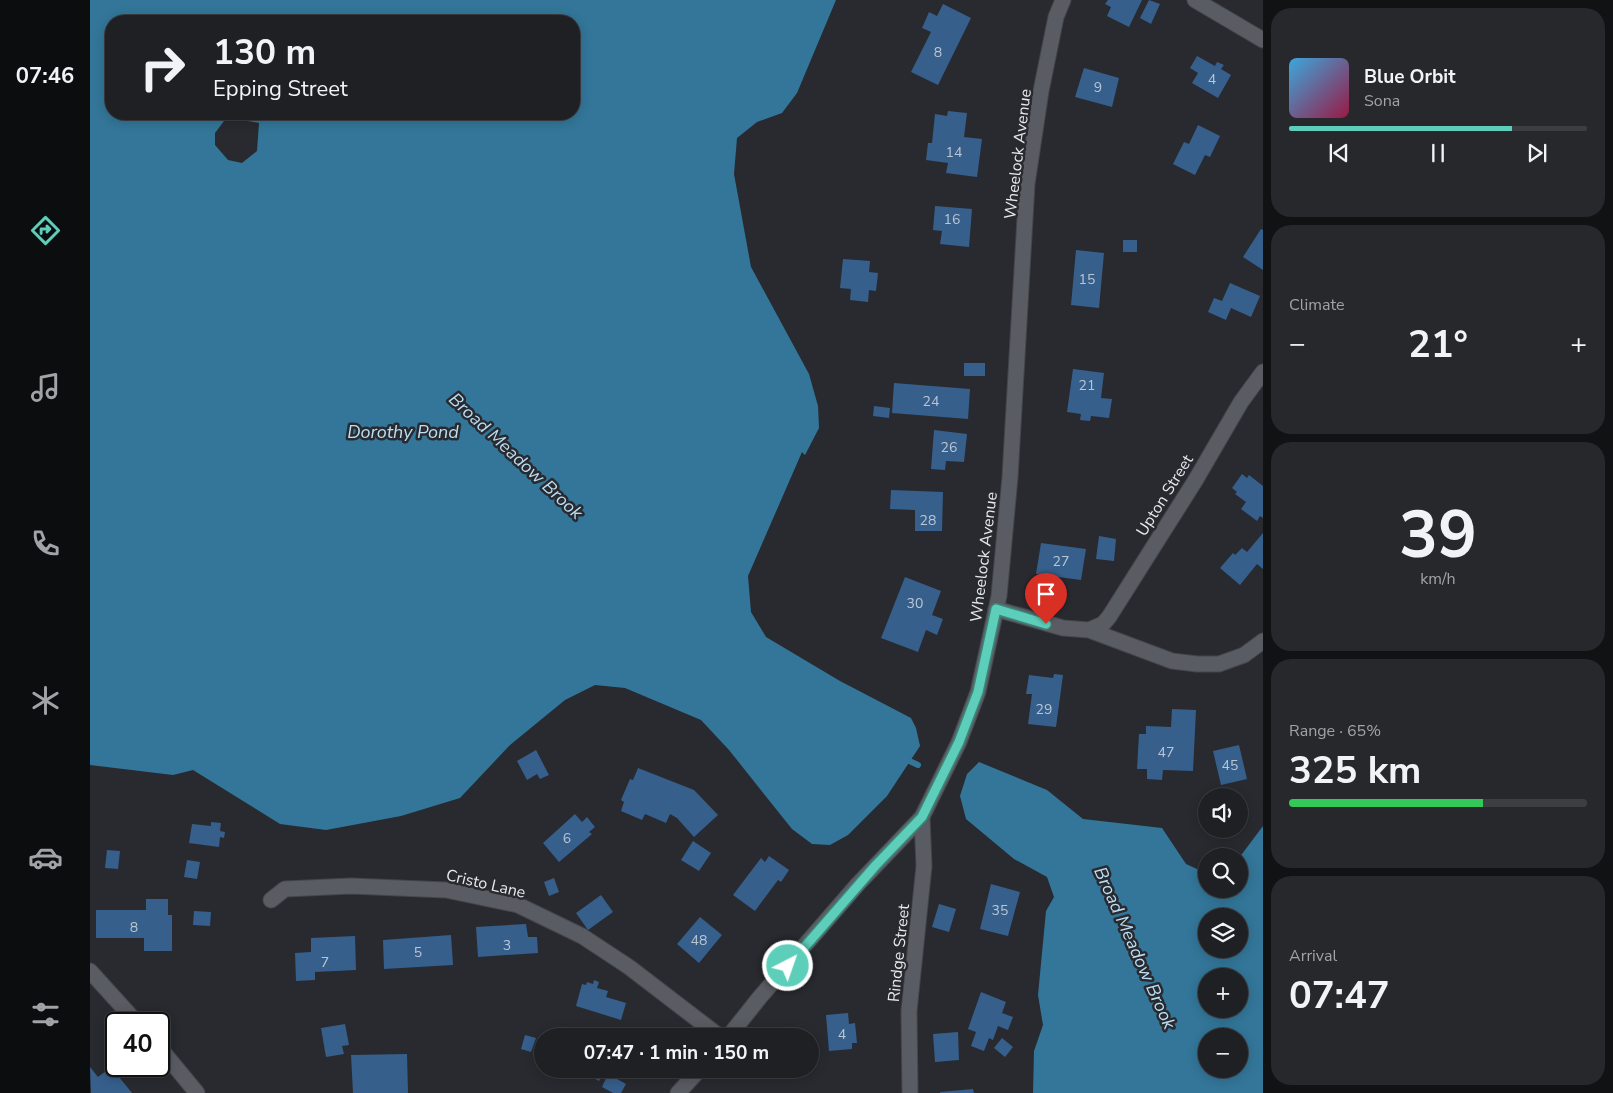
<!DOCTYPE html>
<html lang="en">
<head>
<meta charset="utf-8">
<style>
  :root { --surface:#1e2024; --page:#26282c; --text:#f1f3f6; --muted:#a1a3a6; --line:#3c3e41; --accent:#5cceba }
  body { margin:0; font-family:"Nunito Sans",sans-serif; background:var(--page); color:var(--text); height:100vh; display:flex; flex-direction:column; font-size:19px; white-space:nowrap }
  * { box-sizing:border-box; margin:0 }
  p { font-size:16px; color:var(--muted) }
  .icon { flex:none; width:28px; height:28px; fill:none; stroke:currentColor; stroke-width:2; stroke-linecap:round; stroke-linejoin:round }
  .map { position:relative; flex:1; overflow:hidden }
  .drawer { display:flex; flex-direction:column; gap:8px; padding:8px; background:#101214; width:350px }
  .drawer>* { flex:none }
  .banner { position:absolute; left:15px; top:15px; width:475px; height:105px; border-radius:20px; box-shadow:0 2px 12px #0003,0 0 0 1px var(--line); background:#1e2024; color:var(--text); overflow:hidden }
  .controls { position:absolute; left:1108px; top:788px; display:grid; gap:10px }
  .controls a { display:grid; place-items:center; width:50px; height:50px; border-radius:50%; background:var(--surface); box-shadow:0 2px 12px #0003,0 0 0 1px var(--line); font-size:25px }
  .speed { position:absolute; left:15px; top:1012px; display:flex; gap:10px; font-size:25px; font-weight:700; text-align:center }
  .speed>* { display:grid; place-content:center; width:65px; height:65px; border-radius:50%; background:var(--surface); box-shadow:0 2px 12px #0003,0 0 0 1px var(--line); line-height:1 }
  .speed .limit { border:2px solid #111; border-radius:8px; background:#fff; color:#111 }
  .pin { position:absolute; display:grid; place-items:center; width:42px; height:42px; color:#fff; margin:-51px -21px; border-radius:50% 50% 50% 0; rotate:-45deg; box-shadow:0 0 5px #0007 }
  .pin .icon { rotate:45deg }
  .me { position:absolute; width:55px; margin:-28px; rotate:41deg; stroke-linejoin:round; filter:drop-shadow(0 0 4px #0008) }
  .turn { display:flex; align-items:center; gap:18px; height:105px; padding:0 25px; font-size:22px }
  .turn .icon { width:65px; height:65px; stroke-width:2.5 }
  .turn b { display:block; font-size:35px; line-height:42px }
  .big { font-size:38px; font-weight:700; line-height:1.1 }
  .drawer .tile { flex:1; display:flex; flex-direction:column; justify-content:center; gap:8px; min-width:0; padding:0 18px; border-radius:20px; background:var(--page) }
  .drawer .dial { align-items:center; gap:0 }
  .dial b { font-size:65px; line-height:1 }
  .song { display:flex; align-items:center; gap:15px }
  .cover { width:60px; height:60px; border-radius:8px; background:linear-gradient(135deg,hsl(200 70% 55%),hsl(340 70% 35%)) }
  .played { height:5px; border-radius:2px; background:linear-gradient(90deg,var(--accent) 75%,var(--line) 75%) }
  .keys { display:flex; justify-content:space-around; direction:ltr }
  .heat { display:flex; justify-content:space-between; align-items:center; font-size:28px; direction:ltr }
  .charge { height:8px; border-radius:4px; background:linear-gradient(90deg,#34c759 65%,var(--line) 0) }
  .trip { position:absolute; left:444px; top:1028px; width:285px; height:50px; border-radius:25px; background:var(--surface); box-shadow:0 2px 12px #0003,0 0 0 1px var(--line); font-weight:700; line-height:50px; text-align:center }
  main { display:flex; flex:1; min-height:0 }
  .tab-bar { display:flex; flex-direction:column; width:90px; justify-content:space-around; align-items:center; background:#0c0d0e; color:var(--muted) }
  .tab-bar .icon { width:35px; height:35px }
  .tab-bar .current { color:var(--accent) }
  .tab-bar b { font-size:22px; color:var(--text) }
  .map>svg:first-child { display:block }
  .water { fill:#337699; fill-rule:evenodd }
  .lines { fill:none; stroke-linecap:round; stroke-linejoin:round }
  .stream { stroke:#337699; stroke-width:6 }
  .building { fill:#365f8c }
  .street-casing { stroke:#44464b; stroke-width:17 }
  .secondary-casing { stroke:#44464b; stroke-width:17 }
  .street { stroke:#5a5c63; stroke-width:15 }
  .secondary { stroke:#5a5c63; stroke-width:15 }
  .route-casing { stroke:#3c8679; stroke-width:12 }
  .route { stroke:#5cceba; stroke-width:9 }
  .labels { text-anchor:middle; stroke-width:5; stroke-linejoin:round; paint-order:stroke }
  .number-label { font-size:14px; fill:#bac6d4 }
  .street-label { font-size:16px; fill:#e6e8ec; stroke:#282a30 }
  .water-label { font-size:18px; font-style:italic; fill:#bcdff4; stroke:#282a30 }
</style>
</head>
<body>
<main>
<nav class="tab-bar">
<b>07:46</b>
<svg class="icon current" aria-label="directions" viewBox="0 0 24 24"><path d="M12 3l9 9-9 9-9-9zM9 14v-3h6M13 9l2 2-2 2"/></svg>
<svg class="icon" aria-label="music" viewBox="0 0 24 24"><path d="M9 18V5l10-2v13"/><circle cx="6" cy="18" r="3"/><circle cx="16" cy="16" r="3"/></svg>
<svg class="icon" aria-label="phone" viewBox="0 0 24 24"><path d="M5 4h4l2 5-3 2q2 4 5 5l2-3 5 2v4C11 20 4 13 5 4z"/></svg>
<svg class="icon" aria-label="climate" viewBox="0 0 24 24"><path d="M12 3v18M4 7l16 10M4 17L20 7"/></svg>
<svg class="icon" aria-label="car" viewBox="0 0 24 24"><path d="M5 17H2v-5l4-1 3-4h7l3 4 3 1v5h-3M9 17h6M6 11h13"/><circle cx="7" cy="17" r="2"/><circle cx="17" cy="17" r="2"/></svg>
<svg class="icon" aria-label="filters" viewBox="0 0 24 24"><path d="M4 7h16M4 17h16"/><circle cx="9" cy="7" r="2"/><circle cx="15" cy="17" r="2"/></svg>
</nav>
<div class="map">
<svg width="1173" height="1093" viewBox="0 0 1173 1093">
  <rect width="100%" height="100%" fill="#282a30"/>
  <!-- water -->
  <path class="water" d="M0,0H746L707,93L692,113L667,122L647,138L644,174L661,267L719,374L728,406L729,428L715,455L712,452L658,576L661,612L676,637L750,681L821,718L826,728L830,746L797,796L758,835L740,845L722,844L702,829L639,750L611,720L535,688L505,685L475,700L420,745L370,798L311,816L236,830L190,824L103,770L83,775L0,765ZM21,21H484V114H21ZM147,119L169,123L167,151L152,163L138,160L125,145V133L134,121Z
    M889,762L957,790L993,819L1072,828L1096,864L1116,873V889H1149V858L1173,826V1093H943L944,1051L953,1025L948,995L956,911L964,897L957,877L924,859L876,819L870,796L877,774ZM1116,916H1149V949H1116ZM1116,976H1149V1009H1116ZM1116,1036H1149V1069H1116Z"/>
  <g class="lines">
    <!-- stream -->
    <path class="stream" d="M813,758L828,765"/>
  </g>
  <!-- building -->
  <path class="building" d="M1018,0H1052L1039,27L1017,16L1021,7L1015,4Z
    M1059,0L1070,4L1061,24L1050,18Z
    M853,4L881,18L848,85L821,72L841,32L832,28L839,12L847,16Z
    M1107,56L1125,66L1127,62L1134,65L1131,69L1141,75L1128,98L1102,83L1108,73L1100,68Z
    M994,68L1029,78L1022,107L985,97Z
    M858,111L877,113L874,137L892,139L887,177L856,173L858,163L836,160L838,143H842L845,114L857,116Z
    M1108,125L1130,136L1120,157L1115,155L1105,175L1083,164L1094,142L1099,144Z
    M845,206L882,209L879,247L850,244L852,231L843,230Z
    M1171,229L1173,230V270L1153,257Z
    M1033,240H1047V252H1033Z
    M986,250L1014,253L1009,308L981,305Z
    M753,259L780,261L779,272L788,273L786,291L779,290L778,302L760,300L761,289L750,288Z
    M1140,283L1170,296L1161,317L1141,308L1136,320L1118,312L1124,298L1132,301Z
    M874,363H895V376H874Z
    M983,369L1014,373L1011,398L1022,399L1019,418L1001,416L1000,421L990,420L991,414L977,412Z
    M804,383L880,389L878,419L802,413Z
    M784,406L800,408L799,418L783,416Z
    M844,430L877,434L874,462L856,461L855,470L841,469Z
    M1152,474L1157,478L1159,475L1173,486V518L1170,516L1167,521L1151,509L1156,502L1145,494L1147,492L1142,488Z
    M801,490L853,492L852,531H825V510L800,509Z
    M1173,533V569L1167,564L1150,585L1130,568L1143,553L1145,555L1152,548L1157,552Z
    M1009,536L1026,539L1024,561L1006,559Z
    M951,543L996,549L991,580L946,574Z
    M815,577L851,591L842,615L853,619L847,635L836,630L828,652L791,638Z
    M964,674L973,675L966,727L938,724L942,694H936L939,675L963,678Z
    M1082,709L1106,710L1103,771L1073,770L1072,780L1057,779V769H1047L1049,734H1056V726L1081,727Z
    M1149,745L1157,779L1131,785L1123,751Z
    M446,750L459,775L450,779L447,774L437,780L427,761Z
    M548,768L604,790L628,815L604,837L587,818L580,814L576,823L555,814L552,820L531,811L534,802L531,800L540,779L543,780Z
    M485,814L492,822L497,817L505,827L499,832L502,834L469,862L453,843Z
    M121,822L131,823L130,831L135,832L134,838L130,837L129,847L99,843L102,824L121,826Z
    M603,841L621,853L609,871L591,860Z
    M17,850L30,851L28,869L15,868Z
    M679,856L699,870L691,882L688,880L665,911L643,895L671,858L675,862Z
    M97,860L110,862L107,879L94,877Z
    M464,878L469,892L459,896L454,882Z
    M901,884L930,892L918,936L890,929Z
    M511,895L523,912L498,930L486,913Z
    M56,899H78V915H82V951H54V938H6V910H56Z
    M849,904L866,909L859,932L842,927Z
    M104,911L121,912L120,926L103,925Z
    M610,917L632,935L609,963L587,944Z
    M436,924L438,937H447L448,953L388,957L386,927Z
    M361,935L363,965L294,969L293,940Z
    M265,936L266,970L225,972V980L206,981L205,953L221,952V938Z
    M504,980L509,982L507,988L518,991L516,997L536,1003L531,1020L486,1006L492,984L496,985L497,982L503,984Z
    M891,992L916,1002L912,1013L923,1017L918,1030L908,1026L903,1040L899,1038L894,1051L881,1046L886,1032L878,1029Z
    M758,1013L759,1024L765,1023L767,1043H762V1049L739,1051L736,1015Z
    M255,1024L259,1045L252,1046L254,1054L236,1057L231,1028Z
    M868,1032L869,1060L845,1062L843,1034Z
    M435,1035L446,1038L441,1052L431,1049Z
    M912,1038L923,1047L915,1057L904,1048Z
    M317,1054L318,1093H263L261,1055Z
    M0,1067L8,1077L21,1067L42,1093H1Z
    M492,1069H515L509,1081L491,1071Z
    M518,1074L536,1084L531,1093H523L512,1087Z
    M883,1089L884,1093H850V1092Z"/>
  <g class="lines">
    <!-- street casing -->
    <g class="street-casing">
      <path id="street" d="M1105,0L1173,40
        M906,609L973,628L999,630L1082,661L1107,664H1129L1154,655L1173,641
        M999,630L1013,624L1019,617L1105,481L1151,402L1173,372
        M181,900L195,889L261,886L356,890L428,905L492,936L539,967L629,1036
        M0,971L48,1024
        M69,1047L107,1093
        M820,1093L819,1011L834,866L832,817"/>
    </g>
    <!-- secondary casing -->
    <g class="secondary-casing">
      <path id="secondary" d="M639,1036L670,997L768,884L832,817L869,742L888,692L909,596L920,477L937,184L951,91L966,17L973,0
        M588,1093L610,1069"/>
    </g>
    <!-- street -->
    <use href="#street" class="street"/>
    <!-- secondary -->
    <use href="#secondary" class="secondary"/>
  </g>
  <g class="lines">
    <!-- route casing -->
    <g class="route-casing">
      <path id="route" d="M698,966L786,865L832,817L869,742L888,692L906,609L956,624"/>
    </g>
    <!-- route -->
    <use href="#route" class="route"/>
  </g>
  <g class="labels">
    <!-- number labels -->
    <g class="number-label">
      <text x="848" y="57">8</text>
      <text x="1122" y="84">4</text>
      <text x="1008" y="92">9</text>
      <text x="864" y="157">14</text>
      <text x="862" y="224">16</text>
      <text x="997" y="284">15</text>
      <text x="997" y="390">21</text>
      <text x="841" y="406">24</text>
      <text x="859" y="452">26</text>
      <text x="838" y="525">28</text>
      <text x="971" y="566">27</text>
      <text x="825" y="608">30</text>
      <text x="954" y="714">29</text>
      <text x="1076" y="757">47</text>
      <text x="1140" y="770">45</text>
      <text x="477" y="843">6</text>
      <text x="910" y="915">35</text>
      <text x="44" y="932">8</text>
      <text x="609" y="945">48</text>
      <text x="417" y="950">3</text>
      <text x="328" y="957">5</text>
      <text x="235" y="967">7</text>
      <text x="752" y="1039">4</text>
    </g>
    <!-- street labels -->
    <g class="street-label">
      <text transform="translate(927 154) rotate(-83)" y="6">Wheelock Avenue</text>
      <text transform="translate(1074 495) rotate(-58)" y="6">Upton Street</text>
      <text transform="translate(893 557) rotate(-83)" y="6">Wheelock Avenue</text>
      <text transform="translate(396 883) rotate(13)" y="6">Cristo Lane</text>
      <text transform="translate(808 953) rotate(-84)" y="6">Rindge Street</text>
    </g>
    <!-- water labels -->
    <g class="water-label">
      <text x="313" y="438">Dorothy Pond</text>
      <text transform="translate(426 456) rotate(43)" y="6">Broad Meadow Brook</text>
      <text transform="translate(1045 948) rotate(66)" y="6">Broad Meadow Brook</text>
    </g>
  </g>
</svg>
<div class="controls">
<a><svg class="icon" aria-label="sound" viewBox="0 0 24 24"><path d="M4 9h4l5-4v14l-5-4H4zM17 9q2 3 0 6"/></svg></a>
<a><svg class="icon" aria-label="search" viewBox="0 0 24 24"><circle cx="10" cy="10" r="6"/><path d="M15 15l6 6"/></svg></a>
<a><svg class="icon" aria-label="layers" viewBox="0 0 24 24"><path d="M12 4l9 5-9 5-9-5zM3 14l9 5 9-5"/></svg></a>
<a>+</a>
<a>−</a>
</div>
<div class="speed"><div class="limit">40</div></div>
<div class="pin" style="left:956px;top:624px;background:#d93025"><svg class="icon" aria-label="arrive" viewBox="0 0 24 24"><path d="M6 21V4h12l-3 4 3 4H6"/></svg></div>
<svg class="me" style="left:698px;top:966px" viewBox="-20 -20 40 40"><circle r="17" fill="#5cceba" stroke="#fff" stroke-width="3"/><path d="M0-11L8 9 0 5-8 9z" fill="#fff"/></svg>
<div class="trip">07:47 · 1 min · 150 m</div>
<div class="banner">
<div class="turn"><svg class="icon" aria-label="right" viewBox="0 0 24 24"><path d="M7 20v-9h11M14 6l5 5-5 5"/></svg><div><b>130 m</b>Epping Street</div></div>
</div>
</div>
<section class="drawer">
<div class="tile">
<div class="song"><i class="cover"></i><div><b>Blue Orbit</b><p>Sona</p></div></div>
<div class="played"></div>
<div class="keys"><svg class="icon" aria-label="previous" viewBox="0 0 24 24"><path d="M18 5L8 12l10 7zM5 5v14"/></svg><svg class="icon" aria-label="pause" viewBox="0 0 24 24"><path d="M8 5v14M16 5v14"/></svg><svg class="icon" aria-label="next" viewBox="0 0 24 24"><path d="M6 5l10 7-10 7zM19 5v14"/></svg></div>
</div>
<div class="tile"><p>Climate</p>
<div class="heat"><a>−</a><b class="big">21°</b><a>+</a></div>
</div>
<div class="tile dial"><b>39</b><p>km/h</p></div>
<div class="tile"><p>Range · 65%</p><b class="big">325 km</b><div class="charge"></div></div>
<div class="tile"><p>Arrival</p><b class="big">07:47</b></div>
</section>
</main>
</body>
</html>
